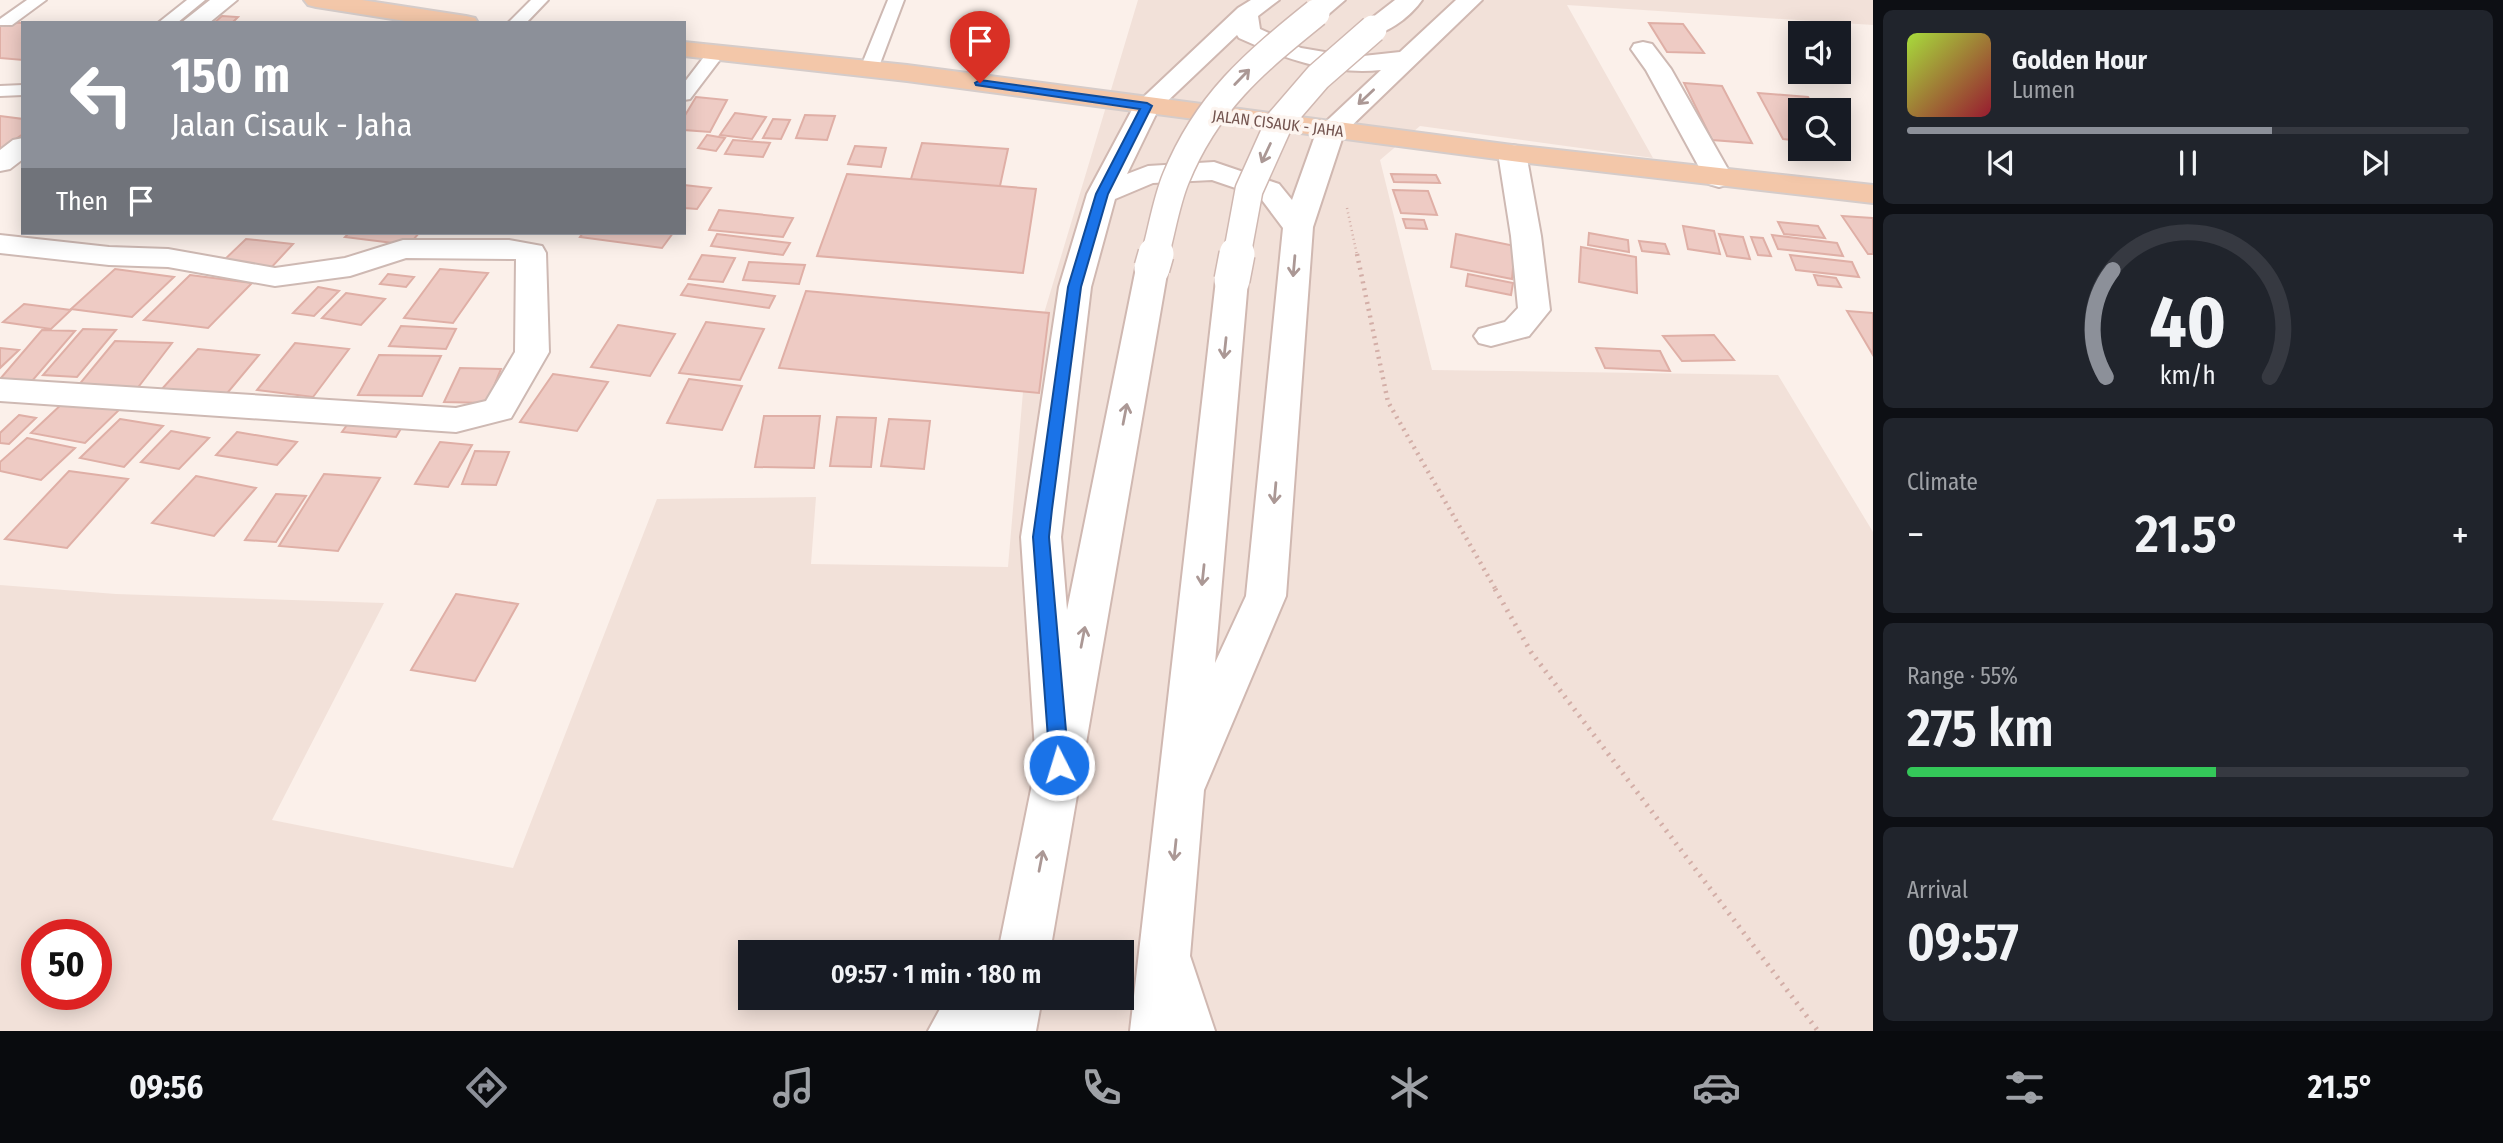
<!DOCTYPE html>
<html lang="en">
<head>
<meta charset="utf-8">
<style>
  :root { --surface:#171b24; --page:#20242c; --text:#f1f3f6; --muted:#9ea1a6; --line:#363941; --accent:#8c9099 }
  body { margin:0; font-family:"Fira Sans Condensed",sans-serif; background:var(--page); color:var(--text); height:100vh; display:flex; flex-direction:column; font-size:26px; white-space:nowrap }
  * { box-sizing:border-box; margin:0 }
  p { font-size:23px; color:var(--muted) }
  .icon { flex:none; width:38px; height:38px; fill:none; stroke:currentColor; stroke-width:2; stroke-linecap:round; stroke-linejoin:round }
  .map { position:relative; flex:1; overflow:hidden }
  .side { display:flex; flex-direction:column; gap:10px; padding:10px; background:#0d0f14; width:630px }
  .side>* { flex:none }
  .guide { position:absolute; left:21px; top:21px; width:665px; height:214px; border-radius:0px; box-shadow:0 4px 18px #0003; background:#8c9099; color:#fff; overflow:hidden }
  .tools { position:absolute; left:1788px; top:21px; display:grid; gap:14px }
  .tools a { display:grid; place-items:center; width:63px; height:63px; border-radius:0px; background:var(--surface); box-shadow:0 4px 18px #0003; font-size:35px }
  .speed { position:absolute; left:21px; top:919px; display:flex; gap:14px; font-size:35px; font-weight:700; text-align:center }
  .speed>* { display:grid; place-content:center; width:91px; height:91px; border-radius:50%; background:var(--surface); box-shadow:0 4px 18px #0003; line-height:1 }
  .speed .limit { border:10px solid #d22; background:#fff; color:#111 }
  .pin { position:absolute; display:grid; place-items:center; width:60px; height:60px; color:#fff; margin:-72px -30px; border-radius:50% 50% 50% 0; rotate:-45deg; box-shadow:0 0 7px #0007 }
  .pin .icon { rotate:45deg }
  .me { position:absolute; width:77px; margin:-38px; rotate:355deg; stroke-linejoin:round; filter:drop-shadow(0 0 5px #0008) }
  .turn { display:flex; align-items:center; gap:24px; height:147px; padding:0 35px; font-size:32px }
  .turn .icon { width:91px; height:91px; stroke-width:2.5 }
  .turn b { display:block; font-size:49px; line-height:60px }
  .then { display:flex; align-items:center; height:66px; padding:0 35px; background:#0003; gap:14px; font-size:26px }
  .big { font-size:52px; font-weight:600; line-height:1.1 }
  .side .card { flex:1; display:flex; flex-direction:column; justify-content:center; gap:10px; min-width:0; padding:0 24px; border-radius:10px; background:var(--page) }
  .side .dial { align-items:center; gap:0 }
  .dial svg { height:182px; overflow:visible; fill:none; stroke:var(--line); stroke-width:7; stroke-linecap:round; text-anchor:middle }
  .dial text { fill:var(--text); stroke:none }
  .song { display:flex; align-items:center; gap:21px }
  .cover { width:84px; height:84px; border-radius:10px; background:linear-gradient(135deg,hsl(80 70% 55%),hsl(350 70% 35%)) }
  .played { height:7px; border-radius:4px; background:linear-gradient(90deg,var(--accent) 65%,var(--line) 65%) }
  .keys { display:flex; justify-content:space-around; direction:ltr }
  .heat { display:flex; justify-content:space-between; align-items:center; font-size:38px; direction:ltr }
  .charge { height:10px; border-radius:5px; background:linear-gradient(90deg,#34c759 55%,var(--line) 0) }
  .trip { position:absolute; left:738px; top:940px; width:396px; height:70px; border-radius:0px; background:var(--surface); box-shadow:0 4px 18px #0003; font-weight:600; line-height:70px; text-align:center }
  .dock { display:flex; height:112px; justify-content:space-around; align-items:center; background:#090b0e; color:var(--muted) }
  .dock .icon { width:49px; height:49px }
  .dock .active { color:var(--accent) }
  .dock b { font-size:32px; color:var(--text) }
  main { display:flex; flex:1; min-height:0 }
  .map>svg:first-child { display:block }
  .residential { fill:#f2e1d9; fill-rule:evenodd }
  .building { fill:#eecbc4; stroke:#dfafa6; stroke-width:2 }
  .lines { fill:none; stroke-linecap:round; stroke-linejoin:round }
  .lane-casing { stroke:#ceb9b3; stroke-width:4 }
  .street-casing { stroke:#ceb9b3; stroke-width:4 }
  .secondary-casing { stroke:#d0b8b1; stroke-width:4 }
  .primary-casing { stroke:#d5ccca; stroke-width:4 }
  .path-far2 { stroke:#d3aea7; stroke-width:2.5; stroke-dasharray:1 3.5; stroke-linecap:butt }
  .path-far1 { stroke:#d3aea7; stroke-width:4.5; stroke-dasharray:2 5; stroke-linecap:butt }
  .path { stroke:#d3aea7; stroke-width:5; stroke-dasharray:2 6; stroke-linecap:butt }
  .lane { fill:#fff; fill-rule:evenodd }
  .street { fill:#fff; fill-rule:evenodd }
  .secondary { fill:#fff; fill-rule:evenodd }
  .primary { fill:#f3c7a9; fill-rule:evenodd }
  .secondary-bridge-far1-casing { stroke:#d0b8b1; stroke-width:30; stroke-linecap:butt }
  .secondary-bridge-casing { stroke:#d0b8b1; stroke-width:38; stroke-linecap:butt }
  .secondary-bridge-far1 { stroke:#fff; stroke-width:27 }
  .secondary-bridge { stroke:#fff; stroke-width:35 }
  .oneway { stroke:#ab9895 }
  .route { fill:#1a73e8; stroke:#114b97; stroke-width:2 }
  .labels { text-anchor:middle; stroke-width:7; stroke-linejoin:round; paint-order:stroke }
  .far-street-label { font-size:16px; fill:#73544f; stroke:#fdf5f0 }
</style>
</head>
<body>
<main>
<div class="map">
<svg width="1873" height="1031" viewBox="0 0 1873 1031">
  <rect width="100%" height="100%" fill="#fbf0ea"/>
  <!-- residential -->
  <path class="residential" d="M1138,0H1873V25L1567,5L1653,158L1420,126L1380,160L1432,370L1778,375L1873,532V1031H0V585L116,594L384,603L272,820L513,868L657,499L816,497L811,564L1008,567L1024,380ZM37,934H96V994H37ZM751,952H1122V998H751Z"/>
  <!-- building -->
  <path class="building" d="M222,16L238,17L232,23H214Z
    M0,22L23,23V60L0,58Z
    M1649,23L1683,24L1704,53L1667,52Z
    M1684,83L1722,86L1752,143L1712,140Z
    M1758,93L1808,97L1815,110H1801V141L1783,139Z
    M696,97L727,100L710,132L684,130V117Z
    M735,113L766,117L752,139L720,135Z
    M805,115L835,116L827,140L796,138Z
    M0,116L23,119V134L0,150Z
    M773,119L790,120L781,139L763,138Z
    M707,135L725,138L716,151L698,148Z
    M733,140L770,143L763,157L725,154Z
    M922,143L1008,149L1000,186L911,179Z
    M855,146L886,148L881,167L848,164Z
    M847,174L1036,189L1023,273L817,256Z
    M1391,174L1436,175L1440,183L1394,182Z
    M684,185L711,188L697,209L684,208Z
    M1393,190L1428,191L1437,215L1401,213Z
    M719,210L793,218L783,237L709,230Z
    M1842,216L1873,218V254H1868Z
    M1403,219L1424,220L1427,229L1406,228Z
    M1778,222L1818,226L1825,238L1784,234Z
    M1683,226L1714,231L1720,254L1688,249Z
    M349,233H419L409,245L345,237Z
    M583,233H673L662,248L580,237Z
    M1589,233L1628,240L1629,252L1588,245Z
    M717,234L790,243L783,255L711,246Z
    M1456,234L1515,246L1512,279L1451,267Z
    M1719,234L1743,237L1750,259L1727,256Z
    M1772,235L1837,243L1843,256L1778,249Z
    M1751,237L1763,238L1771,256L1758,255Z
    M246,239L293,244L269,270L220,264Z
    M1639,241L1665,244L1669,254L1642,251Z
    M1581,247L1636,257L1637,293L1579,282Z
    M702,255L735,258L723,282L689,279Z
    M1790,255L1852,262L1859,277L1796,270Z
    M749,262L805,265L799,284L743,280Z
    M115,269L174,277L132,317L71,309Z
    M440,269L488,273L453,323L404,318Z
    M388,274L414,277L406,287L380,284Z
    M1468,274L1513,283L1511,295L1466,286Z
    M190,275L252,283L208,328L144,320Z
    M1814,275L1836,278L1841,287L1818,285Z
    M688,284L775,296L769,308L681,295Z
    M318,287L339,291L314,316L293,313Z
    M806,291L1049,313L1039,393L779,368Z
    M346,293L385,299L361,325L322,318Z
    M24,304L71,310L51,329L3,322Z
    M1847,311L1873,313V355Z
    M706,322L764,329L740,380L679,373Z
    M618,325L675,334L650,376L591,367Z
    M401,326L456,329L446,349L389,346Z
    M83,329L116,330L77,377L43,375Z
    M42,330L75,331L32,381L0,379Z
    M1714,335L1734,360L1682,361L1663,336Z
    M115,341L172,343L136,390L77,387Z
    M295,343L349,349L313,397L257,390Z
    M0,348L19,350L0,368Z
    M1596,348L1660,351L1670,371L1605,368Z
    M198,349L259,355L224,397L161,390Z
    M379,355L441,356L422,396L358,395Z
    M460,368L501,369L487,403L444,402Z
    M553,374L608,382L577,431L520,422Z
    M689,379L742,386L722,430L667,423Z
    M65,401L119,410L85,443L31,433Z
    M19,415L36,418L9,444L0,443V433Z
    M764,416H820L814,468L755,467Z
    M837,417L876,418L871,467L830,466Z
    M352,418L405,422L396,437L342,432Z
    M120,419L163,426L124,467L80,458Z
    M889,419L930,421L924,469L881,466Z
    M171,431L209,438L179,469L141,462Z
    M237,432L297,442L277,465L216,455Z
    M27,438L75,448L41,480L0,471V462Z
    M440,442L472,445L448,487L415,484Z
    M475,451L509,452L496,485L462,484Z
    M69,471L128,479L67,548L5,539Z
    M324,474L380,478L338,551L279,546Z
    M196,476L256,488L214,536L152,523Z
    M276,494L306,496L276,542L245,540Z
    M456,594L518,604L475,681L411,670Z"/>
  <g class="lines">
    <!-- lane casing -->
    <g class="lane-casing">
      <path id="lane" d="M27,0H46L12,25H0V19Z
        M187,0H205L177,23H158Z
        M531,0H548L526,23H508Z
        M888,0H904L878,69L869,74L863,73L860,69Z
        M716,48L725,53L690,99L684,100V83L710,49Z
        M23,85V95L0,96V86Z"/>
    </g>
    <!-- street casing -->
    <g class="street-casing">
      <path id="street" d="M210,0H237L209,23H181Z
        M1643,42L1652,44L1671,69L1733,178L1729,184L1719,187L1709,184L1705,178L1646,70L1631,49L1634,44Z
        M23,138V159L10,169L0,171V150L13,140Z
        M1512,145L1522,147L1526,153L1541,236L1550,310L1529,336L1491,346L1479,343L1474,336L1479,329L1505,322L1518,308L1511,236L1498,153L1502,147Z
        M0,235L109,247L168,249L275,268L345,258L403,240H509L542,246L546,253L549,352L511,418L456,432L0,401V379L456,408L486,401L515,352L516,259L406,258L350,276L275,286L168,267L109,265L0,253Z"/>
    </g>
    <!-- secondary casing -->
    <g class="secondary-casing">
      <path id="secondary" d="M1251,0H1279L1258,16L1260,29L1301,48L1354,57L1400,52L1456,0H1482L1344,133L1313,227L1286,596L1204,790L1190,956L1215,1031H1130L1216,280L1221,273L1232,271L1243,273L1248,280L1215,663L1246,596L1283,228L1259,196L1212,180L1153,183L1115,199L1091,287L1061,537L1067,610L1136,268L1141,261L1152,259L1163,261L1168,268L1050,952H998L1036,765L1021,537L1059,287L1087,194L1134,106L1238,8ZM1237,35L1239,38C1285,59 1330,75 1381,70L1317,130L1292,200L1279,184L1214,162L1148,166L1127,174L1158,110Z
        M1318,0H1345L1324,18H1308L1304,13Z
        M1395,0H1422C1411,16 1383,39 1364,34L1361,29L1364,24Z
        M946,998H1042L1036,1031H928Z"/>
    </g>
    <!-- primary casing -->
    <g class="primary-casing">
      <path id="primary" d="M304,0H362L466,16L475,18L478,23H418L316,7L308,5Z
        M684,42L907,65L1512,145L1873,185V203L1512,161L907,81L684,56Z"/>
    </g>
    <!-- path-far2 -->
    <path class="path-far2" d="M1347,208L1357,255"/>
    <!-- path-far1 -->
    <path class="path-far1" d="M1357,254L1388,402L1496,590"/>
    <!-- path -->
    <path class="path" d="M1495,589L1531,652L1818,1031"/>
    <!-- lane -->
    <use href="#lane" class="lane"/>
    <!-- street -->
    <use href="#street" class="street"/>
    <!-- secondary -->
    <use href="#secondary" class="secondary"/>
    <!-- primary -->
    <use href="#primary" class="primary"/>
    <!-- secondary-bridge-far1 casing -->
    <g class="secondary-bridge-far1-casing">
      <path id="secondary-bridge-far1" d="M1155,255C1162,230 1166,202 1176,178C1207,102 1254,63 1316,13
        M1237,255L1249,190L1280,121L1318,77L1373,29"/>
    </g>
    <!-- secondary-bridge casing -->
    <g class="secondary-bridge-casing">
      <path id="secondary-bridge" d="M1152,268L1156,254
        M1232,280L1237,254"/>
    </g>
    <!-- secondary-bridge-far1 -->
    <use href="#secondary-bridge-far1" class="secondary-bridge-far1"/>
    <!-- secondary-bridge -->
    <use href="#secondary-bridge" class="secondary-bridge"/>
  </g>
  <!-- one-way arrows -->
  <defs><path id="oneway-shaft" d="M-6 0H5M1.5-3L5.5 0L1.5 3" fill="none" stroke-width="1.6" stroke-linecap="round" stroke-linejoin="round" transform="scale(1.75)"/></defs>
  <g class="oneway">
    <use href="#oneway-shaft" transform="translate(1242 77) rotate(-46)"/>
    <use href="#oneway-shaft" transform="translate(1366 97) rotate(137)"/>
    <use href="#oneway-shaft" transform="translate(1266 153) rotate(115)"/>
    <use href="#oneway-shaft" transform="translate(1294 266) rotate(95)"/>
    <use href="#oneway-shaft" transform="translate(1225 348) rotate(96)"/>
    <use href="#oneway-shaft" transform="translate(1125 414) rotate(-79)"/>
    <use href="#oneway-shaft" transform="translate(1275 493) rotate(95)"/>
    <use href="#oneway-shaft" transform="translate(1203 575) rotate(96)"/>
    <use href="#oneway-shaft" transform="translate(1083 637) rotate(-79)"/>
    <use href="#oneway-shaft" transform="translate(1175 850) rotate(96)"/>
    <use href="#oneway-shaft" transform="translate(1041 861) rotate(-79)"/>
  </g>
  <!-- route -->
  <path class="route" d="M980,80L1147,103L1152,106L1108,194L1081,287L1052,509L1049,537L1069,765L1066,770L1059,773L1052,770L1050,765L1033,537L1068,287L1096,194L1140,109L976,85L975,83Z"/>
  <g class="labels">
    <!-- far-street labels -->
    <g class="far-street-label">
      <text transform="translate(1278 123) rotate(7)" y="6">JALAN CISAUK - JAHA</text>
    </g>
  </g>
</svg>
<div class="tools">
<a><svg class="icon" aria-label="sound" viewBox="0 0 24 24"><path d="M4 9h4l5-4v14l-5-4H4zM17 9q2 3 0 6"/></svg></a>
<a><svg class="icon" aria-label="search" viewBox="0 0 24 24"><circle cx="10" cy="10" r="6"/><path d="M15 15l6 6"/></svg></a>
</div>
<div class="speed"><div class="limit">50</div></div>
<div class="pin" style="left:980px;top:83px;background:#d93025"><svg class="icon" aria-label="arrive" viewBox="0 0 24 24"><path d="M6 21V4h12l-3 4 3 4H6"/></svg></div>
<svg class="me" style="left:1059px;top:765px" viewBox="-20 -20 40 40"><circle r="17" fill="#1a73e8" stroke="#fff" stroke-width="3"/><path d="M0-11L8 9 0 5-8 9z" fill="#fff"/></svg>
<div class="trip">09:57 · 1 min · 180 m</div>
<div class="guide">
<div class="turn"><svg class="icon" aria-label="left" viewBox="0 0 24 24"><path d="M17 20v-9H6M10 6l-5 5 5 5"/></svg><div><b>150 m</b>Jalan Cisauk - Jaha</div></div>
<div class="then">Then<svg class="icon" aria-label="arrive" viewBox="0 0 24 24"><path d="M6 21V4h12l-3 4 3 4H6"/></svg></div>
</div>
</div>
<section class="side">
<div class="card">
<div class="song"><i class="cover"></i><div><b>Golden Hour</b><p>Lumen</p></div></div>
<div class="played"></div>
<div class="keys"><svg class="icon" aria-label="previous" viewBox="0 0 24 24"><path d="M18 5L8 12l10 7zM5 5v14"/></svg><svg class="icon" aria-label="pause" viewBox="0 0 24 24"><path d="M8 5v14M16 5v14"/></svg><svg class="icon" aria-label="next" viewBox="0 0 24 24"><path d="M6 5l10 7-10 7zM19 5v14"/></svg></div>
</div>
<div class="card dial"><svg viewBox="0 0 100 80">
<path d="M14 69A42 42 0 1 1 86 69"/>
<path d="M14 69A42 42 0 0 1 17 22" stroke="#8c9099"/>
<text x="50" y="56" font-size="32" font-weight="700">40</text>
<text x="50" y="72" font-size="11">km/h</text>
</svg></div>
<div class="card"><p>Climate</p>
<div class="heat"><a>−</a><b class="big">21.5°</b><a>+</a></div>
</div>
<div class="card"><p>Range · 55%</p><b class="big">275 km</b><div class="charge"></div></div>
<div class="card"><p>Arrival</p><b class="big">09:57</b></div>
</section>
</main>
<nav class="dock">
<b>09:56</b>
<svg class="icon active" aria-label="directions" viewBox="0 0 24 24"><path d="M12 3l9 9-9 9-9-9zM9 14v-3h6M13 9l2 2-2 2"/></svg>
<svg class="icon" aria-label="music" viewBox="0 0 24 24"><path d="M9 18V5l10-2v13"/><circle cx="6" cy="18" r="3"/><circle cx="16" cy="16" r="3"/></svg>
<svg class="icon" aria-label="phone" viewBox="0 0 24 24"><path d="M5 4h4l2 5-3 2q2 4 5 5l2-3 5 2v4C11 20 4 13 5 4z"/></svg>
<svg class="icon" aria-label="climate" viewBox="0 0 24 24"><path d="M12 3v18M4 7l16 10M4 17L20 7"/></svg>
<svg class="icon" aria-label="car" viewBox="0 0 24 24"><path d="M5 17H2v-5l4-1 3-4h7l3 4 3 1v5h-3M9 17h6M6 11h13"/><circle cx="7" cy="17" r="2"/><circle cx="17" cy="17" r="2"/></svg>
<svg class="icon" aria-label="filters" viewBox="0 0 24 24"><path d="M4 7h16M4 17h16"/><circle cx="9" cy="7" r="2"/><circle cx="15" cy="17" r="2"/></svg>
<b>21.5°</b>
</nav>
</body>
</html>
